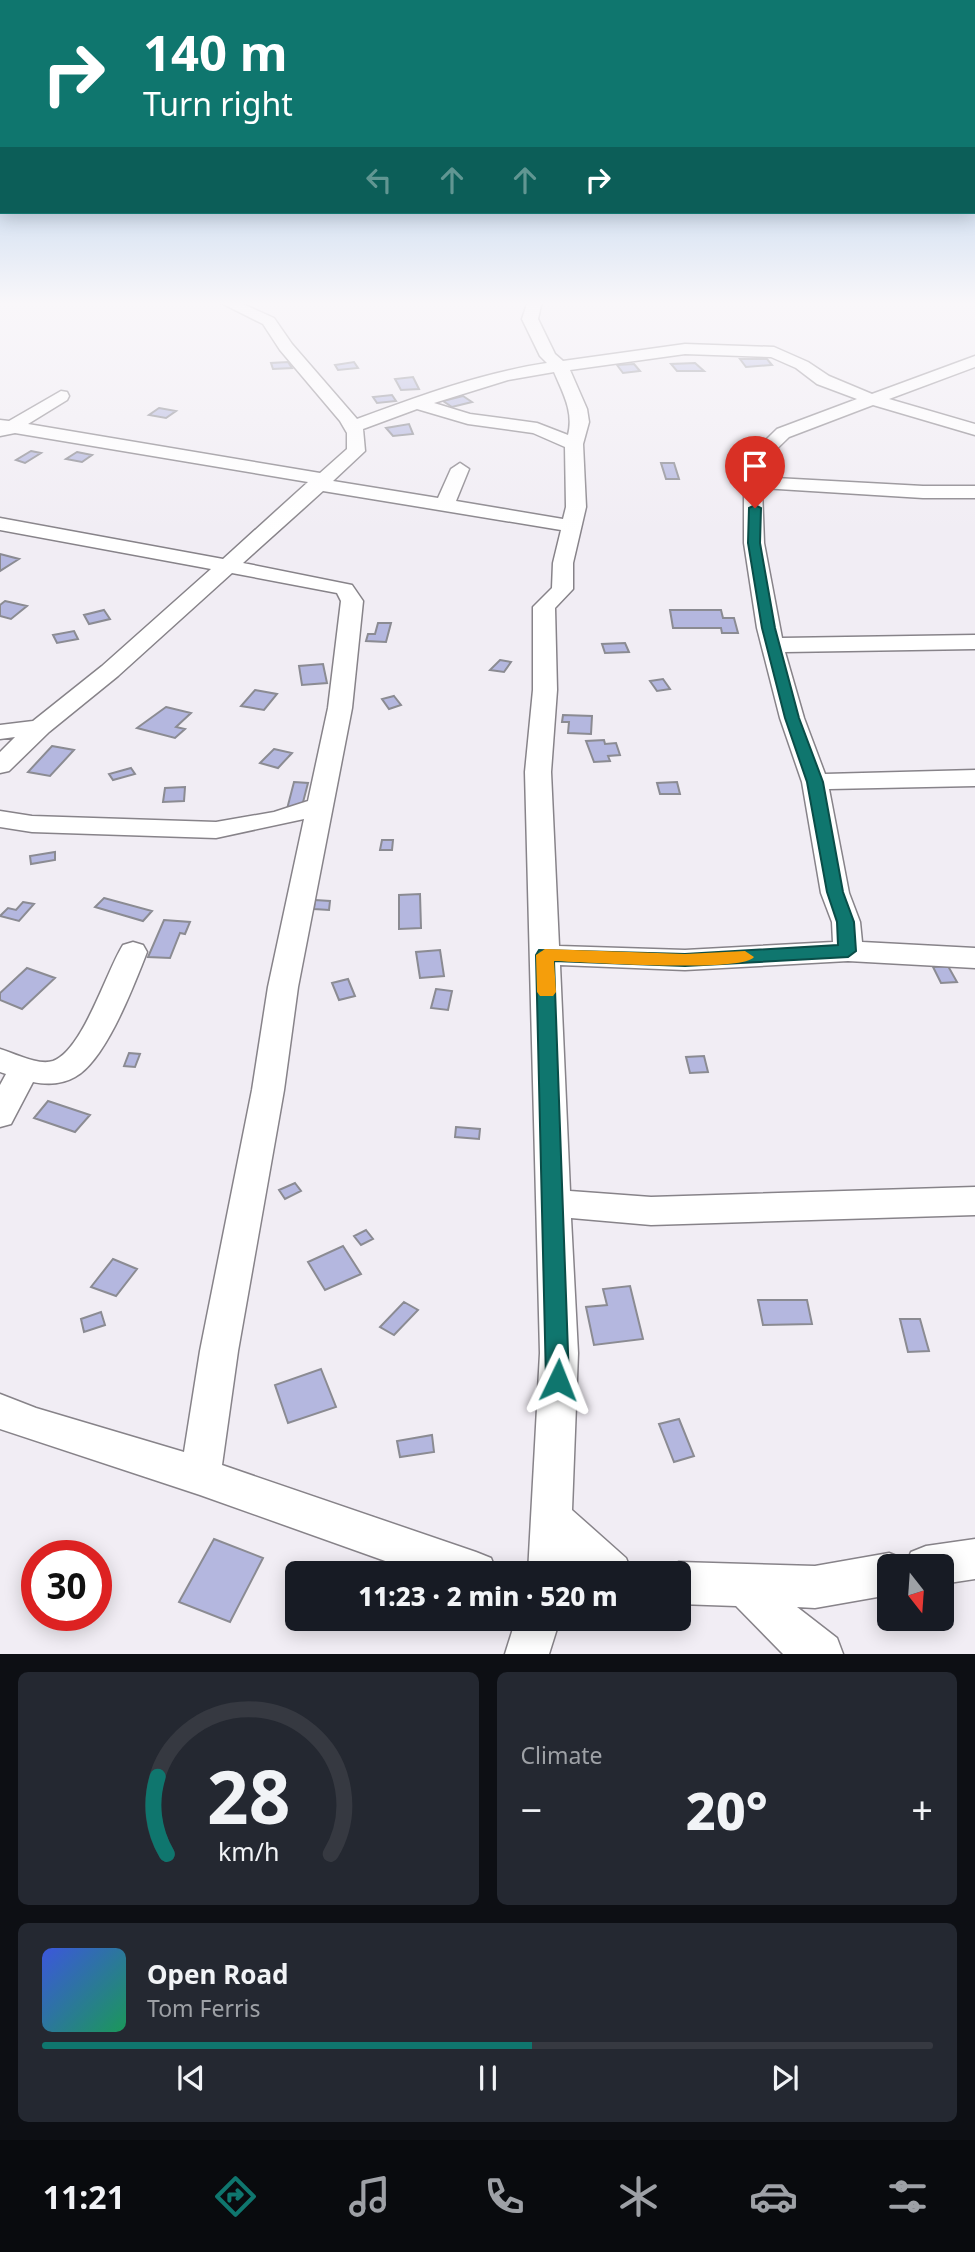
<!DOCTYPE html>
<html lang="en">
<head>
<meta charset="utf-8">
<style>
  :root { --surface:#171b24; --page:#242831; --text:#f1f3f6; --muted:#9ea1a6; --line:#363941; --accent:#0f766e }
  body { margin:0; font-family:"Noto Sans",sans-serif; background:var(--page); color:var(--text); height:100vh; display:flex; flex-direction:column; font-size:26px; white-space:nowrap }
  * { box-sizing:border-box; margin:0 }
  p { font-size:23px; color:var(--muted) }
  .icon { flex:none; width:38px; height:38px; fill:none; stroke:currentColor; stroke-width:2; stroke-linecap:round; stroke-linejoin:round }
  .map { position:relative; height:1654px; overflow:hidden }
  .drawer { display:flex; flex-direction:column; gap:18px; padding:18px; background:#0d0f14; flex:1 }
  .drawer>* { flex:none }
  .banner { position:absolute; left:0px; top:0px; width:976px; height:214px; box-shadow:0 4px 18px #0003; background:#0f766e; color:#fff; overflow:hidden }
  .needle { width:46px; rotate:163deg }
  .controls { position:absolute; left:877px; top:1554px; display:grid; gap:14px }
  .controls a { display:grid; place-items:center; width:77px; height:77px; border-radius:10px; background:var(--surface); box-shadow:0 4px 18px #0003; font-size:35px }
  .speed { position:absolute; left:21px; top:1540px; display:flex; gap:14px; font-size:35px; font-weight:700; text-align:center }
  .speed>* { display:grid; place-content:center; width:91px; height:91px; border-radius:50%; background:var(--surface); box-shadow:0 4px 18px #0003; line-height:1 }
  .speed .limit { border:10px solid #d22; background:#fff; color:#111 }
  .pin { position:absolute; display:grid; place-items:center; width:60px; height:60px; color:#fff; margin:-72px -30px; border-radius:50% 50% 50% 0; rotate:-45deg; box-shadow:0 0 7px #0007 }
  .pin .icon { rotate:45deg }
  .me { position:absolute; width:77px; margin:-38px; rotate:2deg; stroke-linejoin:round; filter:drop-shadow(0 0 5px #0008) }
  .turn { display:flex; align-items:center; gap:24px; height:147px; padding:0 28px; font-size:32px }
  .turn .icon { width:91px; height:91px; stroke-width:2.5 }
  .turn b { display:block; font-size:49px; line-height:60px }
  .lanes { display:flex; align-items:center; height:66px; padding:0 28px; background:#0003; justify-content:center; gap:35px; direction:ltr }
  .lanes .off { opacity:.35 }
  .big { font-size:52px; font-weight:800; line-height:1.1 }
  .drawer .card { flex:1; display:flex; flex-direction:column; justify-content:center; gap:10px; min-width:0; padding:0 24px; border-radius:10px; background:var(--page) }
  .drawer .dial { align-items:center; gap:0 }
  .dial svg { height:182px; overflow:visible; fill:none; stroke:var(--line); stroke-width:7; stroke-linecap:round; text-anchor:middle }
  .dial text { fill:var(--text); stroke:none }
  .song { display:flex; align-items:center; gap:21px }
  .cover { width:84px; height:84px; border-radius:10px; background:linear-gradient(135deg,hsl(230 70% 55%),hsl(150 70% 35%)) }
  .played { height:7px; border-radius:4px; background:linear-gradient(90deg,var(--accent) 55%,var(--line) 55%) }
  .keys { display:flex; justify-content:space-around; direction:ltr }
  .heat { display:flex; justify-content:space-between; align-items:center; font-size:38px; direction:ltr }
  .drawer .tiles { flex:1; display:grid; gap:18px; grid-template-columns:1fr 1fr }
  .card:last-child { grid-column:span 2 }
  .trip { position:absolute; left:285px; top:1561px; width:406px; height:70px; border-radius:10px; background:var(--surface); box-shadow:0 4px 18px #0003; font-weight:800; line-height:70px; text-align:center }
  .tabs { display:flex; height:112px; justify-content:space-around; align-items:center; background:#090b0e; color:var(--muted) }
  .tabs .icon { width:49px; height:49px }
  .tabs .active { color:var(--accent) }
  .tabs b { font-size:32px; color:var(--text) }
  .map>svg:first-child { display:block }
  .building { fill:#b4b7df; stroke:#8b8b92; stroke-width:2 }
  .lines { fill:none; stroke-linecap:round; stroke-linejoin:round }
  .minor-casing { stroke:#878389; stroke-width:3 }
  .minor { fill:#fff; fill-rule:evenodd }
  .route { fill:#0f766e; stroke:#0a4d48; stroke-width:2 }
  .slow { fill:#f59e0b }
</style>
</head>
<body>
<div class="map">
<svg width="975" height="1654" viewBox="0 0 975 1654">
  <rect width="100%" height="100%" fill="#f1edf4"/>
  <!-- building -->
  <path class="building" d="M740,359H767L772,365L746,367Z
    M288,362L292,368L273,369L271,363Z
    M354,362L358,368L338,370L335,365Z
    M695,363L704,371H677L671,364Z
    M634,364L640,371L623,373L617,365Z
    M413,377L419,389L401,390L395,379Z
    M392,395L396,401L377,403L373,397Z
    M463,396L472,402L452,407L443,401Z
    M159,408L176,411L166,418L149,415Z
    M409,424L413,434L393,436L386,428Z
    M31,451L41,453L25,463L16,460Z
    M77,452L92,455L82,462L66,459Z
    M661,463H674L679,479H666Z
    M0,554L19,559L0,571Z
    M5,601L27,606L11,619L0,616V605Z
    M104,610L110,619L89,624L84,615Z
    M670,610H721L723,618H734L738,633H722L721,628H673Z
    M378,623H391L386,642L366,641L368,634H375Z
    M74,631L78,639L57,643L53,635Z
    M625,643L629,652L605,653L602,644Z
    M500,660L511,662L504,672L490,670Z
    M323,664L327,683L302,685L299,666Z
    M663,679L670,689L657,691L650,681Z
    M255,690L277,694L264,710L241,706Z
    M394,696L401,705L389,709L382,699Z
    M166,707L191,713L176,727L185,729L175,738L137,728Z
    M563,715L592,716L591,734L568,733L569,722H562Z
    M604,740L605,744L616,743L620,755L608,756L610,761L594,762L586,741Z
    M52,746L74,750L50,776L28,772Z
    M274,749L292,753L278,768L260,763Z
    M131,768L135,774L113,780L109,774Z
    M294,782L308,783L301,810L287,809Z
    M677,782L680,794H660L657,783Z
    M185,787L184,801L163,802L165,788Z
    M382,840H393L392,850H380Z
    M55,852V860L31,864L30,856Z
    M420,894L421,928L399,929V895Z
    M104,898L152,911L143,921L95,907Z
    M315,900L330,901L329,910L314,909Z
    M23,902L34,904L19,921L0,916L8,908L16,910Z
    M164,920L190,922L185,934L180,933L170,958L148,957Z
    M440,950L444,976L420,978L416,952Z
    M948,966L957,982L941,983L933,967Z
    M27,968L55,978L22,1009L0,1000V993Z
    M348,979L355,996L339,1000L332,983Z
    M436,989L452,991L448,1010L431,1008Z
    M129,1053L140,1054L135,1067L124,1066Z
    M704,1056L708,1072L690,1073L686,1057Z
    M48,1101L90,1115L75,1132L34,1118Z
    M456,1127L480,1129L479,1139L455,1137Z
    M295,1183L301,1191L285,1199L279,1190Z
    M366,1230L373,1239L361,1245L354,1236Z
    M343,1246L361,1274L325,1290L308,1262Z
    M113,1259L137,1269L116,1296L91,1287Z
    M630,1286L643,1339L594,1345L586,1307L607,1305L603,1289Z
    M758,1300H807L812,1324L763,1325Z
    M404,1302L418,1310L394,1335L380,1327Z
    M101,1312L105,1325L84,1332L81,1319Z
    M900,1319H920L929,1351L908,1352Z
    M321,1369L336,1407L288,1423L275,1385Z
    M679,1419L694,1456L674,1462L659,1424Z
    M432,1435L434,1452L400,1457L397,1441Z
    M214,1539L263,1558L230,1622L179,1602Z"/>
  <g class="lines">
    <!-- minor casing -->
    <g class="minor-casing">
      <path id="minor" d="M217,301H236L274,318L292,344L357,419C419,396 481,373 547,363L540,356L522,319L528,301H542L538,319L555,354L563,361L685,344L774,347L808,362L829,376L872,394L975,356V367L889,399L975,424V435L873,405L789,437L756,469L758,477L923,486H975V498H923L762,488L764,543L782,638L975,635V649L785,652L804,718L825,774L975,770V786L829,789L849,893L860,922L862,942L975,948V968L848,961L685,970L560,965L570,1191L651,1197L975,1187V1215L651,1225L571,1218L578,1353L572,1510L626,1558L632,1573H581L571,1564L570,1573H528L540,1353L525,772L533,690V607L552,588L553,563L561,530L323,491L243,563L352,585L363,601L352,708L298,987L284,1090L238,1351L222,1465L476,1552L491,1558L497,1573H419L200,1495L0,1429V1394L36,1408L184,1452L200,1351L252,1090L268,987L304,819L216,838L32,832L0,827V811L32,816L216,822L274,812L308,801L328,708L341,601L337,593L232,573L118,676L49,732L9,771L0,773V752L15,737L0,739V725L33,721L102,666L211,569L0,530V518L223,559L308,482L15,433L0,436V420L9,421L61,391L67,392L69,396L67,400L28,424L320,473L347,449V433L340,421L280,350L263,324ZM685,354L771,357L796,368L817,384L857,399L777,429L737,468L744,493V543L757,628L780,718L802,782L821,893L832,922L833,942L685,950L559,946L551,772L557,690L555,608L573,589V563L586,507L583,444L589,422L587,409L570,370ZM554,372C563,393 574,412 568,435L537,423L470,414L434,403L508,380ZM417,409L468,424L533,433L565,447L566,507L563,519L456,501L469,469L460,463L451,469L438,498L333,481L365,451L363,429Z
        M133,942L143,945L147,952C134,985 106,1060 75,1077C63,1084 47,1085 33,1082L11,1124L0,1127V1085L6,1074L0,1072V1049C14,1053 38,1066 53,1061C83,1050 106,972 123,945Z
        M975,1539V1579L942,1584V1566H889V1595L815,1608L797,1607L837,1638L843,1654H783L736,1606L679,1604V1573H662L664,1568L679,1562L815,1566L889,1553L904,1559L906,1564L911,1552L926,1546Z
        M516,1619H560L549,1654H505Z"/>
    </g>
    <!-- minor -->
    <use href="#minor" class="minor"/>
  </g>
  <!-- sky -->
  <linearGradient id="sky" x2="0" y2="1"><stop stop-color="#88b4e1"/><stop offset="0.57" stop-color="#f9f7fa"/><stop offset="1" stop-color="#f9f7fa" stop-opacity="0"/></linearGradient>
  <rect width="975" height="532" fill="url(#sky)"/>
  <!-- route -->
  <path class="route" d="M755,505L761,508L760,543L775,628L799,718L823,782L843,892L854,922L856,951L848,957L685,966L554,961L569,1380L566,1387L558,1390L549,1387L546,1380L536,955L539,950L685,954L838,945L837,922L827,892L807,782L785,718L762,628L748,543L749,508Z"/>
  <!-- slow -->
  <path class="slow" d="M545,949L685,954L745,951L754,957C742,973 582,962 554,961L556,992L553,996H540L537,992L536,955Z"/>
</svg>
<div class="controls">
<a><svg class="needle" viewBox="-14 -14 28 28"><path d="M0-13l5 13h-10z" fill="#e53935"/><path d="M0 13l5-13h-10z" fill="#9ea1a6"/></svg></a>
</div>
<div class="speed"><div class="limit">30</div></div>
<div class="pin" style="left:755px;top:508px;background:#d93025"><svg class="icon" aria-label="arrive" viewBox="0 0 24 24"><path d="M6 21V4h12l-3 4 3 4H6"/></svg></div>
<svg class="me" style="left:558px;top:1380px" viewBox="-20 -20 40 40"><path d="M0-17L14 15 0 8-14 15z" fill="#0f766e" stroke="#fff" stroke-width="4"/></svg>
<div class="trip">11:23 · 2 min · 520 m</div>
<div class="banner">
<div class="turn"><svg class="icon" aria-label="right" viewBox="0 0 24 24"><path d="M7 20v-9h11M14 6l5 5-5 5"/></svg><div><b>140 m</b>Turn right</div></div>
<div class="lanes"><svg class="icon off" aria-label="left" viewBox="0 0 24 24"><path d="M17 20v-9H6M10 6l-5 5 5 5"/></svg><svg class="icon off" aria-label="ahead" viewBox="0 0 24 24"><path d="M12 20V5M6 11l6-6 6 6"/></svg><svg class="icon off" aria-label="ahead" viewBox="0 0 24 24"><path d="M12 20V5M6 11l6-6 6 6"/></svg><svg class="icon" aria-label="right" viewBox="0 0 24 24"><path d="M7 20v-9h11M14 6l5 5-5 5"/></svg></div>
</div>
</div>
<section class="drawer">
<div class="tiles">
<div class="card dial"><svg viewBox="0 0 100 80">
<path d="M14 69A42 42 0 1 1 86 69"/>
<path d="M14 69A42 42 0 0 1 10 35" stroke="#0f766e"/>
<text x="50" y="56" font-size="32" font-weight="700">28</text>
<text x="50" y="72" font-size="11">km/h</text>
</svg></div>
<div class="card"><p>Climate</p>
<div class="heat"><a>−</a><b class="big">20°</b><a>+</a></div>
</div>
<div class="card">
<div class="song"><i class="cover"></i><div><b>Open Road</b><p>Tom Ferris</p></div></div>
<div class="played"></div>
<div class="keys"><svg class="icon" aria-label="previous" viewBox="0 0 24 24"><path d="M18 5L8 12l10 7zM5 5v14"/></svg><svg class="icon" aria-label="pause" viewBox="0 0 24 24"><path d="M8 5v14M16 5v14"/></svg><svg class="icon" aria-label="next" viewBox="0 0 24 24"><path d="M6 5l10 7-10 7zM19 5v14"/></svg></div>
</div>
</div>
</section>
<nav class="tabs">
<b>11:21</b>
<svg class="icon active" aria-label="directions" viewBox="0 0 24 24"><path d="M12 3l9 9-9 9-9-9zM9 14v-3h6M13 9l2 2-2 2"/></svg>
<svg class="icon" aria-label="music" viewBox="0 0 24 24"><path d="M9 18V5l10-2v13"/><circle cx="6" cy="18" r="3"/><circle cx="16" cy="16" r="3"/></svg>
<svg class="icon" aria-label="phone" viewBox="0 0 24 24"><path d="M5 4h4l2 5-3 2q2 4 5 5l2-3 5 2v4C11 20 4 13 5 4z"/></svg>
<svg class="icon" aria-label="climate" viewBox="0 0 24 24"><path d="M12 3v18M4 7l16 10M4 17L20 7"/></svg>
<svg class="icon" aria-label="car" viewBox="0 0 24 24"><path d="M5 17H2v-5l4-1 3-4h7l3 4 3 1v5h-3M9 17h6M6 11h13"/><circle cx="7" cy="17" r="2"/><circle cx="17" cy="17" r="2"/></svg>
<svg class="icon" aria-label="filters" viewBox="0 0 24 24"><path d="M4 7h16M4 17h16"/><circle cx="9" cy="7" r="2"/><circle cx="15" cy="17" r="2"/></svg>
</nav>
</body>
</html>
